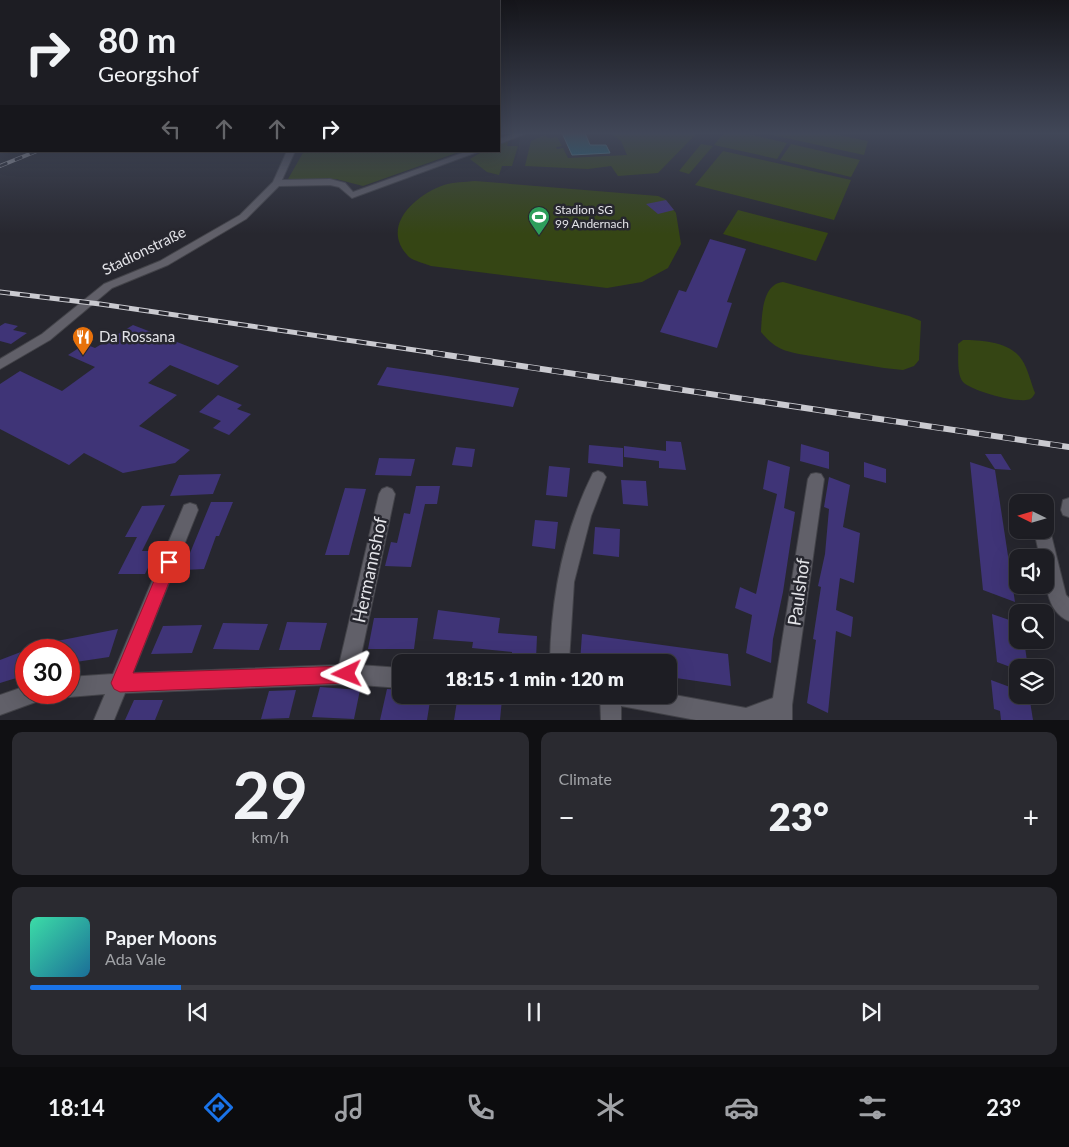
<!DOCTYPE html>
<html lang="en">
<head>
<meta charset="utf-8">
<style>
  :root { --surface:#1d1d23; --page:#2a2a30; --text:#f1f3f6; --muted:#a0a2a6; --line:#3b3b41; --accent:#1a73e8 }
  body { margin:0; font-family:Lato,sans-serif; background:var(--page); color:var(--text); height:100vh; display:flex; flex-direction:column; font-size:19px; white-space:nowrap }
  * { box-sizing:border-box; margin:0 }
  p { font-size:16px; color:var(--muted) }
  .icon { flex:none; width:28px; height:28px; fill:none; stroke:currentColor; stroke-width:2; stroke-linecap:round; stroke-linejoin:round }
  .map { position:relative; height:720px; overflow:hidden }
  .sheet { display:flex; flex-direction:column; gap:12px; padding:12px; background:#101013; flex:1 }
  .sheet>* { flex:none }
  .hud { position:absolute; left:0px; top:0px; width:500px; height:152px; box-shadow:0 5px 20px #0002,0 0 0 1px var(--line); background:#1d1d23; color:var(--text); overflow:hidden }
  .needle { width:32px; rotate:275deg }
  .tools { position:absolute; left:1009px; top:494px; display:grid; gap:10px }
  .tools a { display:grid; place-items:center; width:45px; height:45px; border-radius:10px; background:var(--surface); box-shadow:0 5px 20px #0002,0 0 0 1px var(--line); font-size:25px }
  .speed { position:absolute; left:15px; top:639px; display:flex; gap:10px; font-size:25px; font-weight:700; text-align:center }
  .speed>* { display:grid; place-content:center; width:65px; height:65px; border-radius:50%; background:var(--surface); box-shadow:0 5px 20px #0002,0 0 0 1px var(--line); line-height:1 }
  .speed .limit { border:8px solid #d22; background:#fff; color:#111 }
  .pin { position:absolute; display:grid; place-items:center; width:42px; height:42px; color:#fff; margin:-21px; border-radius:10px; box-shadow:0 2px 8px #0006 }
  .me { position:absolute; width:55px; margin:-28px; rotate:268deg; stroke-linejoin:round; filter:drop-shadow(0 0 4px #0008) }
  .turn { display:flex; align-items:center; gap:18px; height:105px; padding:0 15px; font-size:22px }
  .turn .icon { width:65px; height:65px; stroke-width:2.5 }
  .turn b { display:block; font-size:35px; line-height:42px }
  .lanes { display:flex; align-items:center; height:48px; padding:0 15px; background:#0003; justify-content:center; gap:25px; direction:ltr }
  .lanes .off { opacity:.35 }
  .big { font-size:38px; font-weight:800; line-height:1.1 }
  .sheet .widget { flex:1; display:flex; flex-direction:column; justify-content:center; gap:8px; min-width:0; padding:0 18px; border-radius:10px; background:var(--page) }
  .sheet .dial { align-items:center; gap:0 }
  .dial b { font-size:65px; line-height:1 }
  .song { display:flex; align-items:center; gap:15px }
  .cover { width:60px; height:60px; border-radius:8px; background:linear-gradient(135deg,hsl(160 70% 55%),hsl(200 70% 35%)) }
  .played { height:5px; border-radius:2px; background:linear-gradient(90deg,var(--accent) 15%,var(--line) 15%) }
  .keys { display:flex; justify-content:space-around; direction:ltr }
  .heat { display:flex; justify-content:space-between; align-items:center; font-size:28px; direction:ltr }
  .sheet .tiles { flex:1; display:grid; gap:12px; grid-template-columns:1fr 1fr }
  .widget:last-child { grid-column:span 2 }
  .trip { position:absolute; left:392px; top:654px; width:285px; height:50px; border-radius:10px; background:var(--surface); box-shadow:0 5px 20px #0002,0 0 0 1px var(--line); font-weight:800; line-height:50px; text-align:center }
  .tab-bar { display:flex; height:80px; justify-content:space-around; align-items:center; background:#0c0c0e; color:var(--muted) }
  .tab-bar .icon { width:35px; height:35px }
  .tab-bar .on { color:var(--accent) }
  .tab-bar b { font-size:22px; color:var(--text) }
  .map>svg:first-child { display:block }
  .green { fill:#354514 }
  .water { fill:#17768d; stroke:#5497a8 }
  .building { fill:#3f3477 }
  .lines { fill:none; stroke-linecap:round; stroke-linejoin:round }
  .minor-casing { stroke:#434349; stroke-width:2 }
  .minor { fill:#616069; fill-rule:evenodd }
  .rail-far2-casing { stroke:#cacad0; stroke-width:4 }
  .rail-far1-casing { stroke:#cacad0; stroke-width:5 }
  .rail-casing { stroke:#cacad0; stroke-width:6 }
  .rail-far2 { stroke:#27272f; stroke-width:2.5; stroke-dasharray:8; stroke-linecap:butt }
  .rail-far1 { stroke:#27272f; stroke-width:3; stroke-dasharray:10; stroke-linecap:butt }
  .rail { stroke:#27272f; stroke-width:4.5; stroke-dasharray:12; stroke-linecap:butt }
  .route { fill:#e11d48; stroke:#92132f }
  .labels { text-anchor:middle; stroke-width:5; stroke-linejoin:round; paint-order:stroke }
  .far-poi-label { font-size:12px; fill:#e3e3e8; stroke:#27272f; text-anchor:start }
  .street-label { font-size:15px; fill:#e3e3e8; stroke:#27272f }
  .poi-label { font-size:15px; fill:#e3e3e8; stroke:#27272f; text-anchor:start }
  .near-street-label { font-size:18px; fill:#e3e3e8; stroke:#27272f }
</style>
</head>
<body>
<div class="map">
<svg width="1069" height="720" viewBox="0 0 1069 720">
  <rect width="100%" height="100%" fill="#27272f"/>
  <!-- green -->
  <path class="green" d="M610,133H697L658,173L618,176L611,166L588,169L525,166L531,141L545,135L548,138L557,137L562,146L556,147L557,149L563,148L568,158L627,155L621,141Z
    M724,133H743L787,143L777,159L714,145Z
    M763,133H829L868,141L864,155Z
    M508,141L507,146H518L512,166H502L499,175L487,172L470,159L483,151H499V144Z
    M701,144L713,146L689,174L679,171Z
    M791,144L860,160L851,177L780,160Z
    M304,151H462L363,186L336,179H288Z
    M723,151L851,180L834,220L695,185Z
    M475,181L658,196L665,199L676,213L681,244L668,268L642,282L607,288L431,266C424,263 414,261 409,257C379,227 415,195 444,185C453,182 465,182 475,181Z
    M738,210L828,233L816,261L723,234Z
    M783,282L909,316L921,321L919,360L914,366L903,370L884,368L799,354C780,350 773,346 761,332C762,315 762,284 783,282Z
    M963,340C982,340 1011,342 1022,360C1028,369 1031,383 1035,393C1033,397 1031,400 1026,400C1013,402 972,391 963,382C956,374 959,354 958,344Z"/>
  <!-- water -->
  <path class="water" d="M562,133H585L590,145H606L610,153L572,155Z"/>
  <!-- building -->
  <path class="building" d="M666,200L674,210L658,214L646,204Z
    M710,239L746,249L727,302L732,303L717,348L660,332L679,290L686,292Z
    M5,323L18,326L13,330L27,333L11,344L0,341V326Z
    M133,325L239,366L218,385L170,365L148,383L177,395L139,426L190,450L175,463L123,473L84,453L69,465L0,429V384L20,371L62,391L95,367L68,355L85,344L95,348Z
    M387,367L447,376L519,388L513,407L377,385Z
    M218,395L242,405L237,409L251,414L229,435L213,428L221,421L199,412Z
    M666,441L681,442L686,470L659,468V461L624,457V446L666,451Z
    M801,444L829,452V469L800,461Z
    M589,445L623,448V467L588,463Z
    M456,447L475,449L472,467L452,465Z
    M985,454H1001L1011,470L995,469Z
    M379,458L415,459L411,476L375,475Z
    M768,460L790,467L784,508L795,512L783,592L773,639L771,663L746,653L752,615L735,608L740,587L756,594L777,494L763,489Z
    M864,462L886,469V483L864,477Z
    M970,462L995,470L1015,602L983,590Z
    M549,466L570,468L567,497L546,495Z
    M221,474L213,494L170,496L179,475Z
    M829,477L850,485L843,527L860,533L854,583L840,578L836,610L853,617L851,637L836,631L828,713L807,703L816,640L813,639L821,587L818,586L825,554L829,509L824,507Z
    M621,480L646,481L648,506L623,504Z
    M416,486H440L437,504H425L411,567L385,566L391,542L397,543L404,513L410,514Z
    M345,488L366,489L349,555H325Z
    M211,502H233L219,536H216L204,569L183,570Z
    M165,505L142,551H156L145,574H118L137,537H125L142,506Z
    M535,520L558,522L555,549L532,546Z
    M595,527L620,529L619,557L593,554Z
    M438,610L500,618L498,633L537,636L536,659L512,658V652L472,648L473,642L433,639Z
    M992,614L1018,623V640H1024L1028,668H1013L997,662Z
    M374,618H418L414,649H368Z
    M287,622L327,623L320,650H279Z
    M223,623L268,624L259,650L213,649Z
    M202,625L192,653L151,654L163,626Z
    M118,629L109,657L69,663V650H34V647L57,641Z
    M582,634L728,654L731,686L669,677V662H580Z
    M26,650V675L0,683V660Z
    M991,680L1018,690V695H1029L1033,720H1001L1000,711L994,709Z
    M320,687L360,690L354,719L312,717Z
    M387,689L401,690V695H431L427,720H380Z
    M296,690L289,718L261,719L269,691Z
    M458,695L502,699L500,720H454Z
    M134,700H163L155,720H125Z"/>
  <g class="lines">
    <!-- minor casing -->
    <g class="minor-casing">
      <path id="minor" d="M516,133H527L499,144V139Z
        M287,151H295L282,180L330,179L345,183L353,192L468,151H480L352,198L339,187L330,185L279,186L246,219L168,265L112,288L50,340L0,369V359L42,334L104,284L160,261L240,215L273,182Z
        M598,471L603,473L606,477L591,516L574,582L569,662H550C551,598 564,531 593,473Z
        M816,473L821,474L824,479L792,705V720H696L621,706V720H601L600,695L669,694L746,708L773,698L808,479L811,474Z
        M387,487L392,489L395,494L359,665L401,668V688L347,684L125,693L114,720H94L105,694L69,697L62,694L61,692H69V677L113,674L182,510L184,505L190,503L196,505L198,510L133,673L339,665L379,494L382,489Z
        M1069,498V517L1063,515L1061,510L1063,500Z
        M1045,524L1050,530L1066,595L1069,598V621C1045,611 1045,580 1045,558H1040L1034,530H1045Z
        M26,686V692H47L44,699L0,715V695Z"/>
    </g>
    <!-- minor -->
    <use href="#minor" class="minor"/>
    <!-- rail-far2 casing -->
    <g class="rail-far2-casing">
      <path id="rail-far2" d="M0,166L37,151"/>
    </g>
    <!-- rail-far1 casing -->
    <g class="rail-far1-casing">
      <path id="rail-far1" d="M0,292L100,304L442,354"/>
    </g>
    <!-- rail casing -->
    <g class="rail-casing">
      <path id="rail" d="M433,353L1069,447"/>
    </g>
    <!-- rail-far2 -->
    <use href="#rail-far2" class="rail-far2"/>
    <!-- rail-far1 -->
    <use href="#rail-far1" class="rail-far1"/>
    <!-- rail -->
    <use href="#rail" class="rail"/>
  </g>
  <!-- sky -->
  <linearGradient id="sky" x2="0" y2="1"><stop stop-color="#15151a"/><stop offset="0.57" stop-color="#414758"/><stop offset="1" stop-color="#414758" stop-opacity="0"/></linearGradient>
  <rect width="1069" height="234" fill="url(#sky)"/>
  <!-- route -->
  <path class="route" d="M169,555L175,557L177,562L133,673L347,666L353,668L356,674L353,681L347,683L120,692L114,689L111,683L164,557Z"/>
  <!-- icons -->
  <defs>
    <g id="stadium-pin" transform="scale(1.125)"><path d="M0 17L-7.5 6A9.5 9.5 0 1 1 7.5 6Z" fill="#2e9e5b" stroke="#27272f"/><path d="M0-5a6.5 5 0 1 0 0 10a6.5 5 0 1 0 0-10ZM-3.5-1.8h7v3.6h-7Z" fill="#fff"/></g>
    <g id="restaurant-pin" transform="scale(1.125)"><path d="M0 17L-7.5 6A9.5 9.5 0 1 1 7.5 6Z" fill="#e8710a" stroke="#27272f"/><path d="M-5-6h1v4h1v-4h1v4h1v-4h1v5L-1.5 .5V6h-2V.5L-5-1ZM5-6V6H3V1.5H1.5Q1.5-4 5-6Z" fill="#fff"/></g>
  </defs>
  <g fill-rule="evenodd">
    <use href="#stadium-pin" x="539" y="217"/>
    <use href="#restaurant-pin" x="83" y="337"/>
  </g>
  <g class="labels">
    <!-- far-poi labels -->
    <g class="far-poi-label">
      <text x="555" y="214">Stadion SG<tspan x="555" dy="14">99 Andernach</tspan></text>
    </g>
    <!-- street labels -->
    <g class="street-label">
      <text transform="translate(144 251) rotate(-26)" y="5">Stadionstraße</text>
    </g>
    <!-- poi labels -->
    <g class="poi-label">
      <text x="99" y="342">Da Rossana</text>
    </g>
    <!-- near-street labels -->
    <g class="near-street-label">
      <text transform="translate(370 570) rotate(-78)" y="6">Hermannshof</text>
      <text transform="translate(799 592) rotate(-82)" y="6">Paulshof</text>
    </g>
  </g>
</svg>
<div class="tools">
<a><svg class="needle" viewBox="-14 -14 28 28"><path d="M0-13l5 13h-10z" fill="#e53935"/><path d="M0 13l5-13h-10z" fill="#a0a2a6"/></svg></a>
<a><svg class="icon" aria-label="sound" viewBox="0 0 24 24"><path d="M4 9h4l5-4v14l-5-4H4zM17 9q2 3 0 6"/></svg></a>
<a><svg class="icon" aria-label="search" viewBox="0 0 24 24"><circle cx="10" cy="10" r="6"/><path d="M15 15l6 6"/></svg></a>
<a><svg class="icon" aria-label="layers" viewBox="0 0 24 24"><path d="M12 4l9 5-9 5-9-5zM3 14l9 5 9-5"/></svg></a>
</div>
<div class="speed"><div class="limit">30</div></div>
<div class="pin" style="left:169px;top:562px;background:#d93025"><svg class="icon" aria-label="arrive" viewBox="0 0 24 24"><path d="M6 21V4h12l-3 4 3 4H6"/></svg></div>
<svg class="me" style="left:347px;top:674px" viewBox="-20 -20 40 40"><path d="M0-17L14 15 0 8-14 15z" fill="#e11d48" stroke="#fff" stroke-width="4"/></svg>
<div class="trip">18:15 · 1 min · 120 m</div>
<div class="hud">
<div class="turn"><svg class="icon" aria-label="right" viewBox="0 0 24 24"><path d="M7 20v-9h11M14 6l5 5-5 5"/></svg><div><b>80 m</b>Georgshof</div></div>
<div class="lanes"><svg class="icon off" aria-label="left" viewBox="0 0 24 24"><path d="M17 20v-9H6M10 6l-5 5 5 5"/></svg><svg class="icon off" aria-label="ahead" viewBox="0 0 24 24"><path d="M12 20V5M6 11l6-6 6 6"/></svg><svg class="icon off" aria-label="ahead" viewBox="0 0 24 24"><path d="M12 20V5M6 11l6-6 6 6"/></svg><svg class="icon" aria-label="right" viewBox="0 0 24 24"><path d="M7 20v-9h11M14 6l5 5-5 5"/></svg></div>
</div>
</div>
<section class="sheet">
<div class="tiles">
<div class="widget dial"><b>29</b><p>km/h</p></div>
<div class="widget"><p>Climate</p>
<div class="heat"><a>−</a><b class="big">23°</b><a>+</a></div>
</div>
<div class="widget">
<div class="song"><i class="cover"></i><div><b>Paper Moons</b><p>Ada Vale</p></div></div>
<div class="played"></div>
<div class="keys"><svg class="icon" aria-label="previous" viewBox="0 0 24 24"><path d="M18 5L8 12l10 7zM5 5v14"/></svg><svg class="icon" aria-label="pause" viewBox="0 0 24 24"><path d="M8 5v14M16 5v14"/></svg><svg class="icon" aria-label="next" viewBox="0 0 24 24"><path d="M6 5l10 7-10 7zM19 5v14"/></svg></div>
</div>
</div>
</section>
<nav class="tab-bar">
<b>18:14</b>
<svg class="icon on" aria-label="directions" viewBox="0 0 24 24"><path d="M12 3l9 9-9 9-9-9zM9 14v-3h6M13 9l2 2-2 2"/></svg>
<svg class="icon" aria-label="music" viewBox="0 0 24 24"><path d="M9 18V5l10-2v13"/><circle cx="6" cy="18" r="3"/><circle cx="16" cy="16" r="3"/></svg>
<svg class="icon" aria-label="phone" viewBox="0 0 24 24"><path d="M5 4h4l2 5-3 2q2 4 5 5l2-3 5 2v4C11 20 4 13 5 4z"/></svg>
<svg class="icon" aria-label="climate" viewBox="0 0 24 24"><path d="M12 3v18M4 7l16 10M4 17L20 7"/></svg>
<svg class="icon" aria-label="car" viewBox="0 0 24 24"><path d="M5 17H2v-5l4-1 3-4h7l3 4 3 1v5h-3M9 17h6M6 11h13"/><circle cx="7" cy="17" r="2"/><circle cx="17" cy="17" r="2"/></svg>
<svg class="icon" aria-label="filters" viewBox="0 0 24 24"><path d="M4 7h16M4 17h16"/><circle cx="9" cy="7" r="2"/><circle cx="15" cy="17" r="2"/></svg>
<b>23°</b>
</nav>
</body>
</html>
